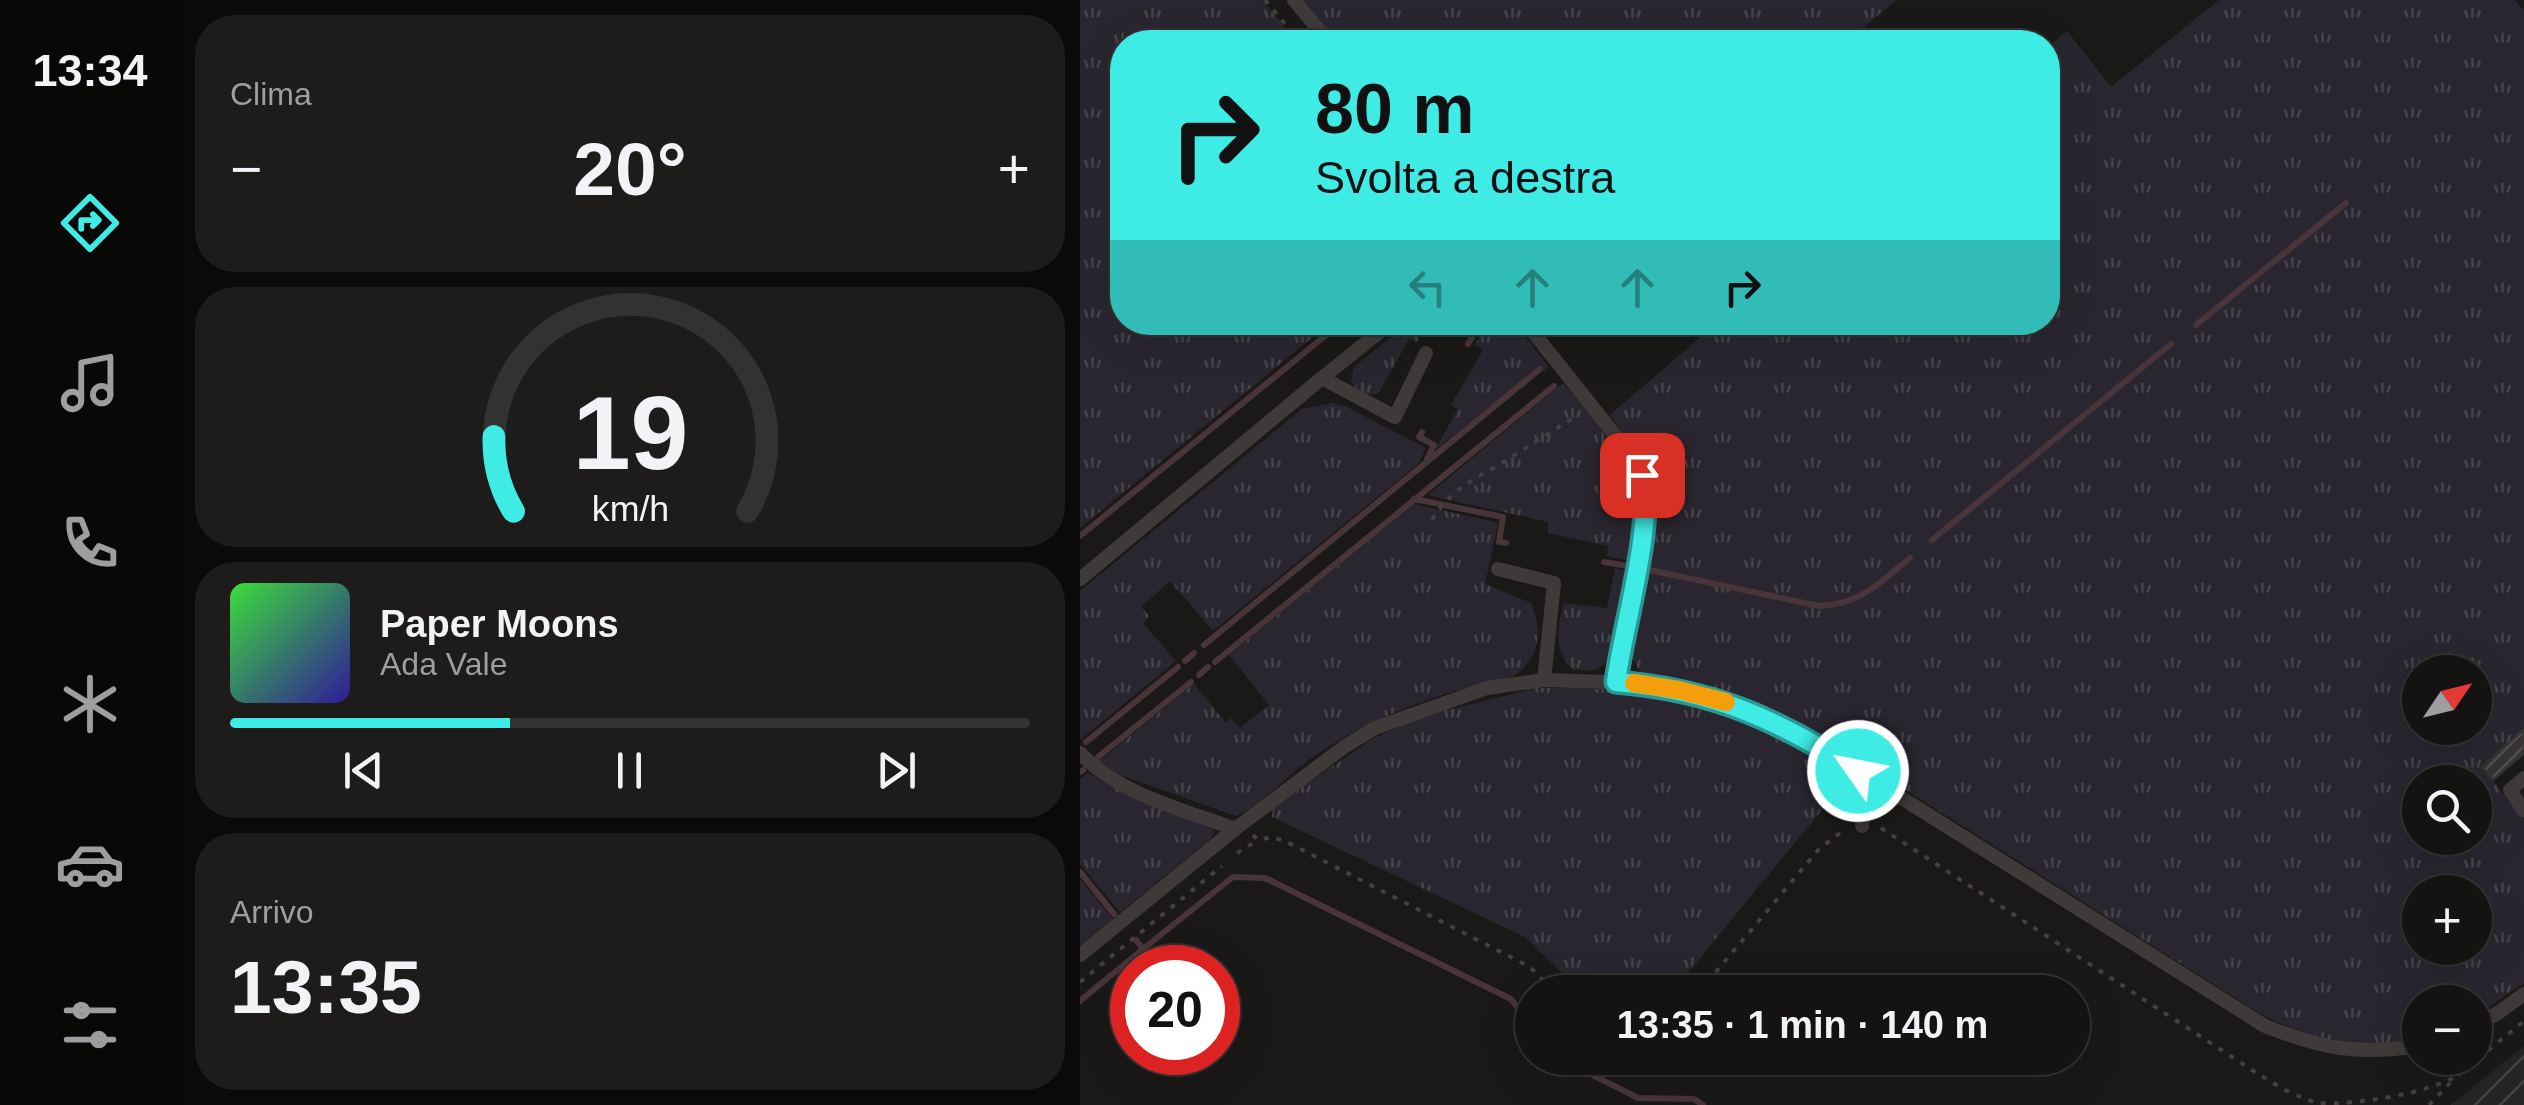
<!DOCTYPE html>
<html lang="it">
<head>
<meta charset="utf-8">
<style>
  :root { --surface:#141312; --page:#1d1c1b; --text:#f1f3f6; --muted:#9d9e9f; --line:#333232; --accent:#3febe5 }
  body { margin:0; font-family:Arial,sans-serif; background:var(--page); color:var(--text); height:100vh; display:flex; flex-direction:column; font-size:38px; white-space:nowrap }
  * { box-sizing:border-box; margin:0 }
  p { font-size:32px; color:var(--muted) }
  .icon { flex:none; width:55px; height:55px; fill:none; stroke:currentColor; stroke-width:2; stroke-linecap:round; stroke-linejoin:round }
  .map { position:relative; flex:1; overflow:hidden }
  .sheet { display:flex; flex-direction:column; gap:15px; padding:15px; background:#0b0a0a; width:900px }
  .sheet>* { flex:none }
  .hud { position:absolute; left:30px; top:30px; width:950px; height:305px; border-radius:40px; box-shadow:0 10px 40px #0002,0 0 0 2px var(--line); background:#3febe5; color:#111; overflow:hidden }
  .needle { width:65px; rotate:55deg }
  .tools { position:absolute; left:1322px; top:655px; display:grid; gap:20px }
  .tools a { display:grid; place-items:center; width:90px; height:90px; border-radius:50%; background:var(--surface); box-shadow:0 10px 40px #0002,0 0 0 2px var(--line); font-size:50px }
  .speed { position:absolute; left:30px; top:945px; display:flex; gap:20px; font-size:50px; font-weight:700; text-align:center }
  .speed>* { display:grid; place-content:center; width:130px; height:130px; border-radius:50%; background:var(--surface); box-shadow:0 10px 40px #0002,0 0 0 2px var(--line); line-height:1 }
  .speed .limit { border:15px solid #d22; background:#fff; color:#111 }
  .pin { position:absolute; display:grid; place-items:center; width:85px; height:85px; color:#fff; margin:-42px; border-radius:20px; box-shadow:0 5px 15px #0006 }
  .me { position:absolute; width:110px; margin:-55px; rotate:303deg; stroke-linejoin:round; filter:drop-shadow(0 0 8px #0008) }
  .turn { display:flex; align-items:center; gap:35px; height:210px; padding:0 40px; font-size:45px }
  .turn .icon { width:130px; height:130px; stroke-width:2.5 }
  .turn b { display:block; font-size:70px; line-height:85px }
  .lanes { display:flex; align-items:center; height:95px; padding:0 40px; background:#0003; justify-content:center; gap:50px; direction:ltr }
  .lanes .off { opacity:.35 }
  .big { font-size:75px; font-weight:700; line-height:1.1 }
  .sheet .card { flex:1; display:flex; flex-direction:column; justify-content:center; gap:15px; min-width:0; padding:0 35px; border-radius:40px; background:var(--page) }
  .sheet .dial { align-items:center; gap:0 }
  .dial svg { height:260px; overflow:visible; fill:none; stroke:var(--line); stroke-width:7; stroke-linecap:round; text-anchor:middle }
  .dial text { fill:var(--text); stroke:none }
  .song { display:flex; align-items:center; gap:30px }
  .cover { width:120px; height:120px; border-radius:15px; background:linear-gradient(135deg,hsl(120 70% 55%),hsl(250 70% 35%)) }
  .played { height:10px; border-radius:5px; background:linear-gradient(90deg,var(--accent) 35%,var(--line) 35%) }
  .keys { display:flex; justify-content:space-around; direction:ltr }
  .heat { display:flex; justify-content:space-between; align-items:center; font-size:55px; direction:ltr }
  .trip { position:absolute; left:435px; top:975px; width:575px; height:100px; border-radius:50px; background:var(--surface); box-shadow:0 10px 40px #0002,0 0 0 2px var(--line); font-weight:700; line-height:100px; text-align:center }
  main { display:flex; flex:1; min-height:0 }
  .menu { display:flex; flex-direction:column; width:180px; justify-content:space-around; align-items:center; background:#080807; color:var(--muted) }
  .menu .icon { width:70px; height:70px }
  .menu .current { color:var(--accent) }
  .menu b { font-size:45px; color:var(--text) }
  .map>svg:first-child { display:block }
  .industrial { fill:url(#industrial-furrows) }
  .grass { fill:url(#grass-tufts); fill-rule:evenodd }
  .lines { fill:none; stroke-linecap:round; stroke-linejoin:round }
  .stream { stroke:#473539; stroke-width:6 }
  .building { fill:url(#building-hatch); stroke:#363332; stroke-width:2.5 }
  .path { stroke:#463f3f; stroke-width:4; stroke-dasharray:5 8; stroke-linecap:butt }
  .lane { stroke:#3f3a39; stroke-width:14 }
  .route-casing { stroke:#299995; stroke-width:25 }
  .route { stroke:#3febe5; stroke-width:18 }
  .slow { stroke:#f59e0b; stroke-width:18 }
</style>
</head>
<body>
<main>
<nav class="menu">
<b>13:34</b>
<svg class="icon current" aria-label="directions" viewBox="0 0 24 24"><path d="M12 3l9 9-9 9-9-9zM9 14v-3h6M13 9l2 2-2 2"/></svg>
<svg class="icon" aria-label="music" viewBox="0 0 24 24"><path d="M9 18V5l10-2v13"/><circle cx="6" cy="18" r="3"/><circle cx="16" cy="16" r="3"/></svg>
<svg class="icon" aria-label="phone" viewBox="0 0 24 24"><path d="M5 4h4l2 5-3 2q2 4 5 5l2-3 5 2v4C11 20 4 13 5 4z"/></svg>
<svg class="icon" aria-label="climate" viewBox="0 0 24 24"><path d="M12 3v18M4 7l16 10M4 17L20 7"/></svg>
<svg class="icon" aria-label="car" viewBox="0 0 24 24"><path d="M5 17H2v-5l4-1 3-4h7l3 4 3 1v5h-3M9 17h6M6 11h13"/><circle cx="7" cy="17" r="2"/><circle cx="17" cy="17" r="2"/></svg>
<svg class="icon" aria-label="filters" viewBox="0 0 24 24"><path d="M4 7h16M4 17h16"/><circle cx="9" cy="7" r="2"/><circle cx="15" cy="17" r="2"/></svg>
</nav>
<section class="sheet">
<div class="card"><p>Clima</p>
<div class="heat"><a>−</a><b class="big">20°</b><a>+</a></div>
</div>
<div class="card dial"><svg viewBox="0 0 100 80">
<path d="M14 69A42 42 0 1 1 86 69"/>
<path d="M14 69A42 42 0 0 1 8 46" stroke="#3febe5"/>
<text x="50" y="56" font-size="32" font-weight="700">19</text>
<text x="50" y="72" font-size="11">km/h</text>
</svg></div>
<div class="card">
<div class="song"><i class="cover"></i><div><b>Paper Moons</b><p>Ada Vale</p></div></div>
<div class="played"></div>
<div class="keys"><svg class="icon" aria-label="previous" viewBox="0 0 24 24"><path d="M18 5L8 12l10 7zM5 5v14"/></svg><svg class="icon" aria-label="pause" viewBox="0 0 24 24"><path d="M8 5v14M16 5v14"/></svg><svg class="icon" aria-label="next" viewBox="0 0 24 24"><path d="M6 5l10 7-10 7zM19 5v14"/></svg></div>
</div>
<div class="card"><p>Arrivo</p><b class="big">13:35</b></div>
</section>
<div class="map">
<svg width="1444" height="1105" viewBox="0 0 1444 1105">
  <defs>
    <pattern id="industrial-furrows" width="10" height="10" patternUnits="userSpaceOnUse" patternTransform="scale(2.5)"><rect width="10" height="10" fill="#272524"/><path d="M-1 1l2-2M0 10L10 0M9 11l2-2" fill="none" stroke="#444241"/></pattern>
    <pattern id="grass-tufts" width="24" height="20" patternUnits="userSpaceOnUse" patternTransform="scale(2.5)"><rect width="24" height="20" fill="#2a262f"/><path d="M3 7l-1-3M5 7V3M7 7l1-3M15 17l-1-3M17 17v-4M19 17l1-3" fill="none" stroke="#47434a"/></pattern>
    <pattern id="building-hatch" width="6" height="6" patternUnits="userSpaceOnUse" patternTransform="scale(2.5)"><rect width="6" height="6" fill="#363433"/><path d="M-1 1l2-2M0 6l6-6M5 7l2-2" fill="none" stroke="#514f4e"/></pattern>
  </defs>
  <rect width="100%" height="100%" fill="#1a1918"/>
  <!-- industrial -->
  <path class="industrial" d="M1444,1046V1105H1371Z"/>
  <!-- grass -->
  <path class="grass" d="M0,0H182L217,42H42V322L250,323L0,528Z
    M223,0H817L765,42H258Z
    M1139,0H1435L1444,11V729L1402,767L1444,821V983L1395,1016V1002H1340V1038C1285,1054 1230,1039 1181,1014L740,736L668,701L617,685L560,672L548,649L573,500C570,464 549,444 530,415L637,323L968,322V47L987,31L1031,87ZM1340,672H1395V728H1340ZM1340,782H1395V838H1340ZM1340,892H1395V948H1340Z
    M408,322L435,323L469,367L464,372L459,367L355,450L378,409L371,405L403,350L395,345Z
    M328,323H346L337,342L329,339L298,394C285,397 278,391 271,381L274,367Z
    M483,383C509,413 552,450 559,491C562,513 555,538 551,561L527,556L528,546L468,533V522L348,495Z
    M252,403L265,406L346,448L339,463L133,631L90,581L61,607L69,616L63,623L96,661L0,740V591L222,409Z
    M334,504L418,523L405,584L451,603C463,631 460,660 432,677C359,692 292,716 230,759C206,776 183,805 156,816L26,770L18,762L114,684L146,723L151,718L160,728L189,705L149,655Z
    M535,568L548,571L532,654C522,672 513,671 493,670C473,649 477,629 484,603L527,608Z
    M457,688C519,688 588,689 647,711C693,728 734,753 777,779L771,793L760,788L592,992H502L445,937L192,817L193,807L294,738L339,717Z
    M8,773L39,791L128,822L134,832L131,839L40,912L0,864V779Z
    M0,879L33,919L0,945Z"/>
  <g class="lines">
    <!-- stream -->
    <path class="stream" d="M1116,325L1266,203
      M388,344L401,322
      M342,432L339,437L354,445L347,459
      M334,499L423,517L419,542L426,543
      M0,536L262,322
      M852,540L1091,344
      M524,562L548,566
      M565,569L739,606C781,604 799,583 830,558
      M124,645L460,369
      M105,661L114,653
      M135,662L474,386
      M119,675L128,667
      M6,742L98,667
      M18,757L111,682
      M0,772L3,770
      M0,872L34,914
      M63,949L153,877L185,878L431,999L452,1026
      M0,1001L63,949L56,940
      M479,1058L558,1098L614,1099L623,1105"/>
  </g>
  <!-- building -->
  <path class="building" d="M1444,729V753L1413,780L1402,767Z"/>
  <g class="lines">
    <!-- path -->
    <path class="path" d="M185,0L220,42
      M352,520C373,486 398,478 430,458C452,444 474,430 496,416
      M801,828L1175,1072C1195,1084 1216,1098 1239,1103C1276,1105 1345,1094 1377,1076
      M173,835L178,840L192,837L205,841L450,967L474,992
      M157,853L178,840
      M0,982L142,866
      M619,992L740,848L763,831
      M527,1058L548,1064L565,1058
      M1378,1075L1444,1021
      M1349,1105L1371,1082"/>
    <!-- lane -->
    <path class="lane" d="M214,0L249,42
      M312,322L242,378L315,417L346,353
      M445,322L543,445L562,475L567,493L565,522L536,682
      M0,579L242,378
      M464,680L559,683L635,698L716,731L796,782L785,802L782,826
      M0,753C40,795 102,809 155,829
      M1444,778L1430,790L1444,811
      M796,782L1185,1026C1243,1049 1277,1055 1340,1046
      M0,955L155,829L264,747L295,728L407,688L464,680L474,583L418,569
      M1395,1025L1418,1013L1444,994"/>
  </g>
  <g class="lines">
    <!-- route casing -->
    <g class="route-casing">
      <path id="route" d="M562,475C575,523 543,627 536,682C633,690 697,719 778,771"/>
    </g>
    <!-- route -->
    <use href="#route" class="route"/>
    <!-- slow -->
    <path class="slow" d="M554,683L599,690L646,702"/>
  </g>
</svg>
<div class="tools">
<a><svg class="needle" viewBox="-14 -14 28 28"><path d="M0-13l5 13h-10z" fill="#e53935"/><path d="M0 13l5-13h-10z" fill="#9d9e9f"/></svg></a>
<a><svg class="icon" aria-label="search" viewBox="0 0 24 24"><circle cx="10" cy="10" r="6"/><path d="M15 15l6 6"/></svg></a>
<a>+</a>
<a>−</a>
</div>
<div class="speed"><div class="limit">20</div></div>
<div class="pin" style="left:562px;top:475px;background:#d93025"><svg class="icon" aria-label="arrive" viewBox="0 0 24 24"><path d="M6 21V4h12l-3 4 3 4H6"/></svg></div>
<svg class="me" style="left:778px;top:771px" viewBox="-20 -20 40 40"><circle r="17" fill="#3febe5" stroke="#fff" stroke-width="3"/><path d="M0-11L8 9 0 5-8 9z" fill="#fff"/></svg>
<div class="trip">13:35 · 1 min · 140 m</div>
<div class="hud">
<div class="turn"><svg class="icon" aria-label="right" viewBox="0 0 24 24"><path d="M7 20v-9h11M14 6l5 5-5 5"/></svg><div><b>80 m</b>Svolta a destra</div></div>
<div class="lanes"><svg class="icon off" aria-label="left" viewBox="0 0 24 24"><path d="M17 20v-9H6M10 6l-5 5 5 5"/></svg><svg class="icon off" aria-label="ahead" viewBox="0 0 24 24"><path d="M12 20V5M6 11l6-6 6 6"/></svg><svg class="icon off" aria-label="ahead" viewBox="0 0 24 24"><path d="M12 20V5M6 11l6-6 6 6"/></svg><svg class="icon" aria-label="right" viewBox="0 0 24 24"><path d="M7 20v-9h11M14 6l5 5-5 5"/></svg></div>
</div>
</div>
</main>
</body>
</html>
